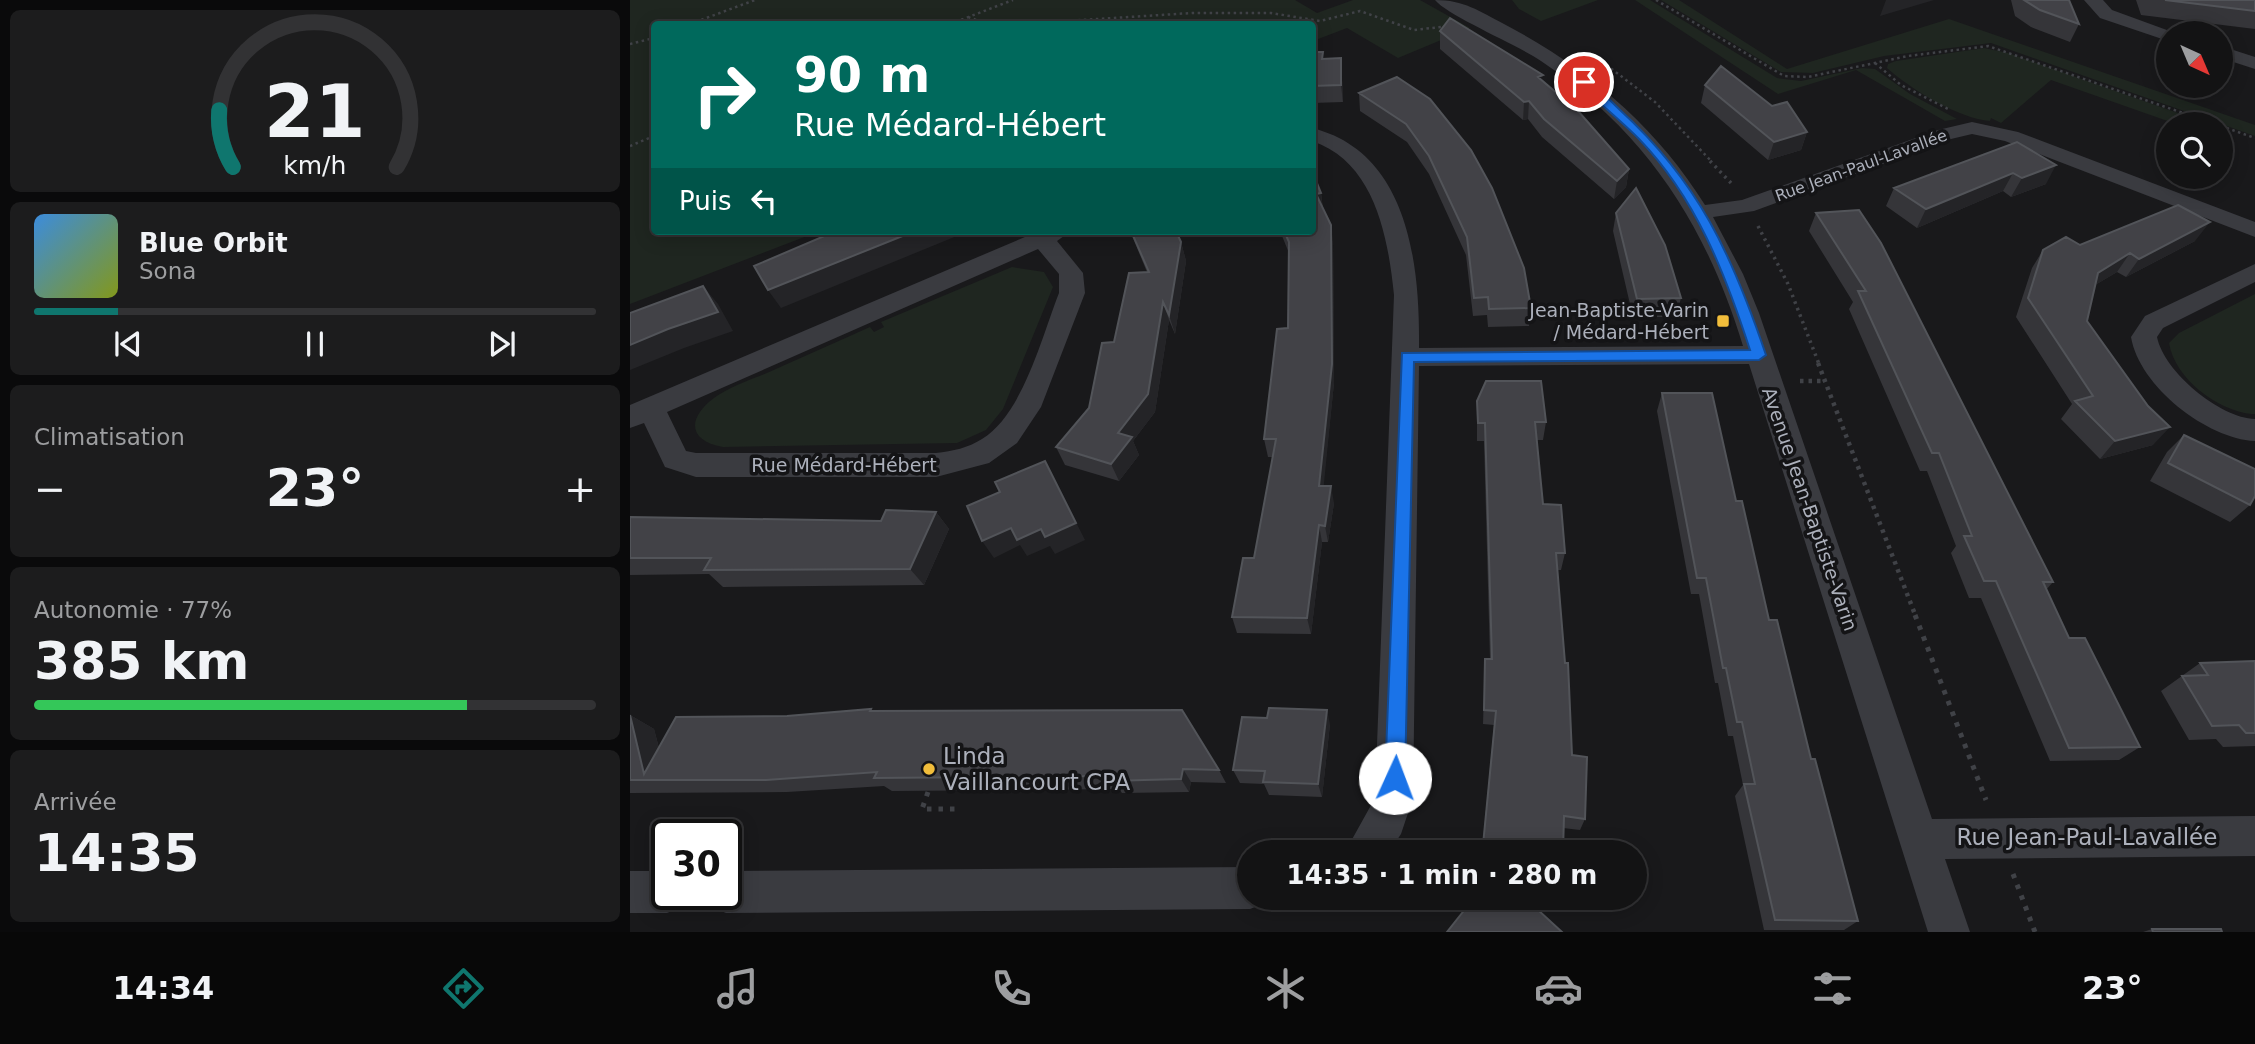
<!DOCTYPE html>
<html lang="fr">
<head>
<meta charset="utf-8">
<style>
  :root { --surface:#131314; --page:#1c1c1d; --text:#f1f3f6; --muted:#9d9ea0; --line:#323234; --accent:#0f766e }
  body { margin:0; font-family:"DejaVu Sans",sans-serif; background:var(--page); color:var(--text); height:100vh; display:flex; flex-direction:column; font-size:26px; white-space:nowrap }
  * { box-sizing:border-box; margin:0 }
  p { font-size:23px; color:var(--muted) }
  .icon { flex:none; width:38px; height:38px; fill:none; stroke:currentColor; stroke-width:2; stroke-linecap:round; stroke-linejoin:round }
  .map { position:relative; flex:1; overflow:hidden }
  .side { display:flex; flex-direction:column; gap:10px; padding:10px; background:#0a0a0b; width:630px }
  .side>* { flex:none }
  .banner { position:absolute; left:21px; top:21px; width:665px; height:214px; border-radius:7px; box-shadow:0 4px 18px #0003,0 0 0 2px var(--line); background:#00695c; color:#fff; overflow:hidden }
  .needle { width:46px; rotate:136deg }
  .tools { position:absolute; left:1526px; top:21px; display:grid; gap:14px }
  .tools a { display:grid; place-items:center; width:77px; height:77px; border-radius:50%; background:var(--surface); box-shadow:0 4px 18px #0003,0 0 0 2px var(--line); font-size:35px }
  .speed { position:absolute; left:21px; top:819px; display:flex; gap:14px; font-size:35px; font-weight:700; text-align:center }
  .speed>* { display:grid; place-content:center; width:91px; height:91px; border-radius:50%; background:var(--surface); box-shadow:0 4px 18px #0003,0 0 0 2px var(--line); line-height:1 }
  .speed .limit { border:4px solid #111; border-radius:10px; background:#fff; color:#111 }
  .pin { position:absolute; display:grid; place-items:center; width:60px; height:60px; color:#fff; margin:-30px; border:4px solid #fff; border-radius:50%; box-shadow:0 2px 7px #0007 }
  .me { position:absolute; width:77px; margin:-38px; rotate:2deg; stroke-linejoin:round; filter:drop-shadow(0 0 5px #0008) }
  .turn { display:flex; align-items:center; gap:24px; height:147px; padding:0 28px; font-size:32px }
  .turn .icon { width:91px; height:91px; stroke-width:2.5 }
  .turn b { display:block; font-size:49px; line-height:60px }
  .then { display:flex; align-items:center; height:66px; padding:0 28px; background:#0003; gap:14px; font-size:26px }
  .big { font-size:52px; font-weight:800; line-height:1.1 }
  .side .tile { flex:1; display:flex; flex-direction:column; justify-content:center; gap:10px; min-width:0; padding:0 24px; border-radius:10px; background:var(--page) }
  .side .dial { align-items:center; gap:0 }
  .dial svg { height:182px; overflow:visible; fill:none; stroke:var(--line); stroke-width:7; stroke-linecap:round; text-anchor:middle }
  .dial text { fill:var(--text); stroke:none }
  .song { display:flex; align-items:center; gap:21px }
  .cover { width:84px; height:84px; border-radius:10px; background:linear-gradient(135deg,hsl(210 70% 55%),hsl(70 70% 35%)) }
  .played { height:7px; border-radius:4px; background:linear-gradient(90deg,var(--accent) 15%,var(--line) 15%) }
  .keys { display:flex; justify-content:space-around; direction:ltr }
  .heat { display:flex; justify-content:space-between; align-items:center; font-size:38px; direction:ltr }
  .charge { height:10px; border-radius:5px; background:linear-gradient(90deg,#34c759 77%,var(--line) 0) }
  .trip { position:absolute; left:607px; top:840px; width:410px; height:70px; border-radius:35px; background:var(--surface); box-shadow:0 4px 18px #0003,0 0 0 2px var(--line); font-weight:800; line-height:70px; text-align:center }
  .menu { display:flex; height:112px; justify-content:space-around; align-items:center; background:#080808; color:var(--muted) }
  .menu .icon { width:49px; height:49px }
  .menu .on { color:var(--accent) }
  .menu b { font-size:32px; color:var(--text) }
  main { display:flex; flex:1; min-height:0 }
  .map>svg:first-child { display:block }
  .green { fill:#1f2620 }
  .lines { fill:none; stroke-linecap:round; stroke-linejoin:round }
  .path-far3 { stroke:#404247; stroke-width:2.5; stroke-dasharray:2.5 3.5; stroke-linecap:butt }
  .path-far2 { stroke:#404247; stroke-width:3.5; stroke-dasharray:2.5 4.5; stroke-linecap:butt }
  .path-far1 { stroke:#404247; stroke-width:4.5; stroke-dasharray:3.5 5; stroke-linecap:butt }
  .path { stroke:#404247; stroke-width:5; stroke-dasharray:4.5 7; stroke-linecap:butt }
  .minor { fill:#3a3b40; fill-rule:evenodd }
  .wall { fill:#353539 }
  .shaded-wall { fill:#242427 }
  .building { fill:#424247; stroke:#525459; stroke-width:2 }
  .route { fill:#1a73e8; stroke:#114b97; stroke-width:2 }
  .poi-dot { fill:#f1bd3b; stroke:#141416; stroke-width:2.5 }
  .labels { text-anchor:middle; stroke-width:7; stroke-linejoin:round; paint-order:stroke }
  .far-street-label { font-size:16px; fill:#acb0bb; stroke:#141416 }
  .poi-label { font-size:19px; fill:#acb0bb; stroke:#141416; text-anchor:end }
  .street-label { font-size:19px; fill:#acb0bb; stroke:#141416 }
  .near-poi-label { font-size:23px; fill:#acb0bb; stroke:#141416; text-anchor:start }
  .near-street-label { font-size:23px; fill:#acb0bb; stroke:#141416 }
</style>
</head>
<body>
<main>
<section class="side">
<div class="tile dial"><svg viewBox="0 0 100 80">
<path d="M14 69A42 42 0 1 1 86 69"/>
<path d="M14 69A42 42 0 0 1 8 44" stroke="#0f766e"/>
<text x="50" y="56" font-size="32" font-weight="700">21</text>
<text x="50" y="72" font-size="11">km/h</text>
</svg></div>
<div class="tile">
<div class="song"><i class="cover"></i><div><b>Blue Orbit</b><p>Sona</p></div></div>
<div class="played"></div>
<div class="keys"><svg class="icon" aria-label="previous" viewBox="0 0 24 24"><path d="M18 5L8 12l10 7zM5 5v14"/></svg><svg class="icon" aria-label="pause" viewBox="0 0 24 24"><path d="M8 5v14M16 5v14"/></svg><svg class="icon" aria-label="next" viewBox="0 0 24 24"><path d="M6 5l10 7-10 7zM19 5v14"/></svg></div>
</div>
<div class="tile"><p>Climatisation</p>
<div class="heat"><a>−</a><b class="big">23°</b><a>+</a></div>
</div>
<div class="tile"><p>Autonomie · 77%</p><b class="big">385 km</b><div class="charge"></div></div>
<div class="tile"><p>Arrivée</p><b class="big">14:35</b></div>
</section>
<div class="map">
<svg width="1625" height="932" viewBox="0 0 1625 932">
  <rect width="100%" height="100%" fill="#19191b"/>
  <!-- green -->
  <path class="green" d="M0,0H665L687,13L723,0H790L840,28L768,58L717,28L683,41L682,24H24V231H190L0,304Z
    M882,0H968L911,21L889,9Z
    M1005,0H1020L1147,78L1171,81L1232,68L1245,69L1280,94L1327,119L1315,121L1226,70L1148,94Z
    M1031,0H1049L1157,69L1319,19L1625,125V136L1361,43L1254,56L1183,73L1151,72Z
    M1354,48L1378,53L1579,124H1546L1421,80L1371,123L1361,118L1360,121C1330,119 1280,89 1257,68L1258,64L1266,61Z
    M382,267L414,272L423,287L373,409L356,430L327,443L93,447C59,441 56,419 84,398C99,387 119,380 137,373C171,358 206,342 240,327L244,332L254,327L251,322Z
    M1625,294V414H1621C1587,410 1545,379 1539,343L1549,333Z"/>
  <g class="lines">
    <!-- path-far3 -->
    <path class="path-far3" d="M1026,0L1154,76L1178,77L1278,56L1358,46L1585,124
      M338,17L358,24
      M60,24L125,0
      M320,24L383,0
      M388,24L562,13H641L690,21L730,11L784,30L811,27
      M0,44L24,38
      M962,54L1025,102L1082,162
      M1245,63L1271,85L1320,110
      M1591,126L1625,138
      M0,146L24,136"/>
    <!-- path-far2 -->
    <path class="path-far2" d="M1080,161L1101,183
      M1128,226L1158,284L1189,364"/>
    <!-- path-far1 -->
    <path class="path-far1" d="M1188,363L1286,617
      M1170,381H1195"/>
    <!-- path -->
    <path class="path" d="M1285,615L1356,800
      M298,792L292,809H330
      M1383,874L1405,932"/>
    <!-- minor -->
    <path class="minor" d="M805,0C834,0 849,11 874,24C956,67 1026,126 1075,205L1112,200L1308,130L1342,122L1388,132L1625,222V237L1375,141L1342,134L1321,139L1124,211L1083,217L1113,274L1129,313L1302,819L1625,816V856L1315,859L1340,932H1298L1119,364L789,366L783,798L771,834L759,852H715L745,798L764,295C758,237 745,162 682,141V128C779,152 790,265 789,348L1113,346C1076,225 1017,133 911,61C888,45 818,16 805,0Z
      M1454,0H1473L1482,10L1545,33H1538V41L1470,18Z
      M1591,46L1625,57V69L1591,58Z
      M409,231H441L427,241L453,273L455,293L411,407L387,443L359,463L306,477H66L35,467L14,423L0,428V405ZM408,249L429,274V293C412,336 393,414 352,439C338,448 323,451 306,453H66L56,451L37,412Z
      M1625,264V282L1533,328L1527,337C1534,372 1590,418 1625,419V441C1577,439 1509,386 1501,337L1515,316Z
      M620,867V898H636L635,903L620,909L96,913L81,907L76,894H96V871Z
      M0,871H37V894H57L52,907L37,913H0Z"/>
  </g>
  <!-- wall -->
  <path class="wall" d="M1381,0H1439L1449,24L1440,42L1401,27L1385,16Z
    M1506,0H1625V29L1511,15Z
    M810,31L913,81L999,169L996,187L984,199L912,137L898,119L893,120L810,49Z
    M682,52L693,59L711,58L713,102L682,103Z
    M767,77L901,308L899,326L858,327L857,315L843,316L836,255L799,174L777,142L730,111L729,93Z
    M1075,85L1177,132L1171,150L1138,160L1071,103Z
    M1387,142L1416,184L1381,197L1373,191L1287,228L1256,206L1264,188Z
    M691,193L693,209L703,244L704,383L693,486L704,503L698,542H692L681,634L607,633L602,617L624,558L631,525L643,457H638L634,439L658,328L659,253L650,231H682Z
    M986,213L1051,298L1046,317H1003L983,231Z
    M1186,213L1423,582L1416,590L1439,638L1510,747L1489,760L1420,761L1351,598H1339L1321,553L1326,546L1297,471H1290L1219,309L1223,302L1179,231Z
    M500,231H546L551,242L556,261L545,334L539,320L525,412L503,441L509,455L489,481L435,465L426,447L459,408L484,342L517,272Z
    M1565,241L1496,277L1487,272L1465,285L1457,321L1523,445L1470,459L1431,419L1442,404L1386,317L1402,268L1413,250L1450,245Z
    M1032,393L1106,501L1139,620L1228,921L1214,930H1134L1105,796L1113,785L1103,736H1098L1088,683H1085L1069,594H1061L1027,411Z
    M847,401L916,422L913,440H907L913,504L935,553L931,570H927L942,755L955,819L950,830L933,828V852H852L864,725L853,724L855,659H860L854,441H847Z
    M1554,435L1620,505L1600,522L1520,481L1537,452Z
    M306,512L319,529L294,585L93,587L79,574L0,575V517L251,521Z
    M1625,661V746L1593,747L1586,739L1559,740L1531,691L1570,663Z
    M244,711L589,770L596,783L561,782L559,792L492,793L489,789L262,791L254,786L157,792L0,793V715L24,729L29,748L157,716Z
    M700,724L692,797L639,795L634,784L610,783L603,770Z
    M1522,929L1592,932H1513Z"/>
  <!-- shaded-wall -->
  <path class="shaded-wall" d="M1256,0H1304L1250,16Z
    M711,58L712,76L713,102L711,85Z
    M899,101L898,119L893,120L894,102Z
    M1177,132L1171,150L1138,160L1144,142Z
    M1426,165L1416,184L1381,197L1392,178Z
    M999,169L996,187L984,199L987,181Z
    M1383,173L1373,191L1287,228L1296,209Z
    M691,193L693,211L686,194Z
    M1580,222L1565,241L1496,277L1509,259Z
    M701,225L703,244L704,383L692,503L689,486Z
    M285,231H339L151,308L138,290Z
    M551,242L556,261L545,334L539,315Z
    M1500,253L1487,272L1455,291L1468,273Z
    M73,286L88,304L103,331L54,348L0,370V345Z
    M533,302L539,320L525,412L503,441L509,455L489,481L481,464L488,433Z
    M1540,427L1523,445L1470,459L1485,441Z
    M415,461L455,540L425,554L420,546L397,556L390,545L364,558L352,541Z
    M701,486L704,503L698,542L695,526Z
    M306,512L319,529L294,585L280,569Z
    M689,525L692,542L681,634L677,618Z
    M697,710L700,724L692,797L688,784Z
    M0,715L24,729L37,780L14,774Z
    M553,769L561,782L559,792L551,779Z"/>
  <!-- building -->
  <path class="building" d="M1394,0H1439L1449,24L1410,10Z
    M1535,0H1625V11Z
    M820,18L913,75L908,77L949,112L999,169L987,181L914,119L899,101L894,102L810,31Z
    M682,52H693L692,59L711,58V85L682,86Z
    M1091,66L1142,106L1157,102L1177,132L1144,142L1075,85Z
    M767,77L800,99L841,150L862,188L894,268L901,308L859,309L858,297L844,298L837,237L799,156L776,124L729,93Z
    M1387,142L1426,165L1392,178L1383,173L1296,209L1264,188Z
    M682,171L691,193L686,194L701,225L702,364L689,486H701L695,526L689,525L677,618L602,617L613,558H624L646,439H634L647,329L658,328L659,242L654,231H682Z
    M1006,188L1035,245L1051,298L1007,299L986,213Z
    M1548,205L1580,222L1509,259L1500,253L1468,273L1457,321L1518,406L1540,427L1485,441L1445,401L1463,396L1398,298L1413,250L1436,237L1450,245Z
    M1229,210L1251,243L1423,582H1413L1439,638H1455L1510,747L1439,748L1366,581H1354L1334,536H1342L1309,453H1302L1228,291H1236L1186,213Z
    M206,231H285L138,290L124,266Z
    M501,231H546L551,242L539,315L533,302L518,394L488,433L502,437L481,464L426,447L459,408L472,343L484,342L499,273L519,272Z
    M73,286L88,312L38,329L0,345V313Z
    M856,381H911L916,422H905L913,504L931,505L935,553H926L935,663H938L942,755L957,757L955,819L934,816L933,852H913L853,845L866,711L854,710L855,659H862L855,423H848L847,401Z
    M1032,393H1082L1106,501H1112L1139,620H1147L1181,759H1185L1228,921L1145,920L1114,784H1125L1112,722H1107L1096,668H1093L1076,578H1067Z
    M1554,435L1625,469V496L1620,505L1538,463Z
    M415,461L446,523L415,537L411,529L387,540L381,528L352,541L337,506L370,492L365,482Z
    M256,510L306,512L280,569L74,570L81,558H0V517L251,521Z
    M1625,661V733H1616L1609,725L1582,726L1552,676L1578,675L1570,663Z
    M639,708L697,710L688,784L633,782L635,771L603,770L612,717L637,718Z
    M241,709L240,711L552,710L589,770L553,769L551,779L514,780L482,781L483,776L244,778L247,772L136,780H0V715L14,774L46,717L157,716Z
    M844,898H895L932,932H817Z
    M1522,929H1591L1592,932H1523Z"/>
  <!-- route -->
  <path class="route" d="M954,79C967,85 979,100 990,110C1069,182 1102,255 1136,355L1129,360L784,362L775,778L772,785L765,788L758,785L755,778L772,353L1120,350C1095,273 1066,198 1009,139C990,120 969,103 950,85V80Z"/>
  <!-- markers -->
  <g class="poi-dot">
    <rect x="1086" y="314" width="14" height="14" rx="3.5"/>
    <circle cx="299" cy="769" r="7"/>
  </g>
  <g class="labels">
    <!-- far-street labels -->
    <g class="far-street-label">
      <text transform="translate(1231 165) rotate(-20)" y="6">Rue Jean-Paul-Lavallée</text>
    </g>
    <!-- poi labels -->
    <g class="poi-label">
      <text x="1079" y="317">Jean-Baptiste-Varin<tspan x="1079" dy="22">/ Médard-Hébert</tspan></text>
    </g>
    <!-- street labels -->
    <g class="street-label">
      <text x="214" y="472">Rue Médard-Hébert</text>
      <text transform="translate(1180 509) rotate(71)" y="7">Avenue Jean-Baptiste-Varin</text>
    </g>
    <!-- near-poi labels -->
    <g class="near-poi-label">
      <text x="313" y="764">Linda<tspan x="313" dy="26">Vaillancourt CPA</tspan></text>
    </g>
    <!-- near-street labels -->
    <g class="near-street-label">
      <text x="1457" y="845">Rue Jean-Paul-Lavallée</text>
    </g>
  </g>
</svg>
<div class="tools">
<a><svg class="needle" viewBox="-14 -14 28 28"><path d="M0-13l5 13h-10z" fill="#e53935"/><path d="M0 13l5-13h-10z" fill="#9d9ea0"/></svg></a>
<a><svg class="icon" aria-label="search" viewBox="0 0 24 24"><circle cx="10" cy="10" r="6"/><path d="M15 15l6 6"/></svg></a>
</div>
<div class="speed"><div class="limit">30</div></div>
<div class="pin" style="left:954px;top:82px;background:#d93025"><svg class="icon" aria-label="arrive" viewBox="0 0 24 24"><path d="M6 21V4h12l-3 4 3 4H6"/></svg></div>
<svg class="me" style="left:765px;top:778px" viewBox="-20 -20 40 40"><circle r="19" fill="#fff"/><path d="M0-13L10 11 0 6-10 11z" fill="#1a73e8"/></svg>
<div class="trip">14:35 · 1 min · 280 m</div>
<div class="banner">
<div class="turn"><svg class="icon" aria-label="right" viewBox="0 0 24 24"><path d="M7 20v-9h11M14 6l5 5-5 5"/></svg><div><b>90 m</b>Rue Médard-Hébert</div></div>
<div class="then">Puis<svg class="icon" aria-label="left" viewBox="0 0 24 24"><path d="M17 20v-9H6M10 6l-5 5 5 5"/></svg></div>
</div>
</div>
</main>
<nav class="menu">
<b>14:34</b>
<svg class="icon on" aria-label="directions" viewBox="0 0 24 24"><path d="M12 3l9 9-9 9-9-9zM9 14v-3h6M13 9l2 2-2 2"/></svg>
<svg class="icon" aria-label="music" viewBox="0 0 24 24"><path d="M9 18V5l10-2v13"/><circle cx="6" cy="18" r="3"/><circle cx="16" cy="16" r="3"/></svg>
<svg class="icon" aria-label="phone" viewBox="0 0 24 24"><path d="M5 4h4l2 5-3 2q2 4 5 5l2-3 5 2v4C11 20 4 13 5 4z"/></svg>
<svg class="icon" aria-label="climate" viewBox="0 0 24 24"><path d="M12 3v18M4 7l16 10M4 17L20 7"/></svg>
<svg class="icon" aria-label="car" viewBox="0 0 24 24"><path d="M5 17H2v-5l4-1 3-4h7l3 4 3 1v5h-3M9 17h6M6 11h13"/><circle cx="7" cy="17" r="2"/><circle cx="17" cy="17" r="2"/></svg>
<svg class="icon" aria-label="filters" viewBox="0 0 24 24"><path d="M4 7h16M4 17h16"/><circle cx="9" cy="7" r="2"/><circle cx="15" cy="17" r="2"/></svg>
<b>23°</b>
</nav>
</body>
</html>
